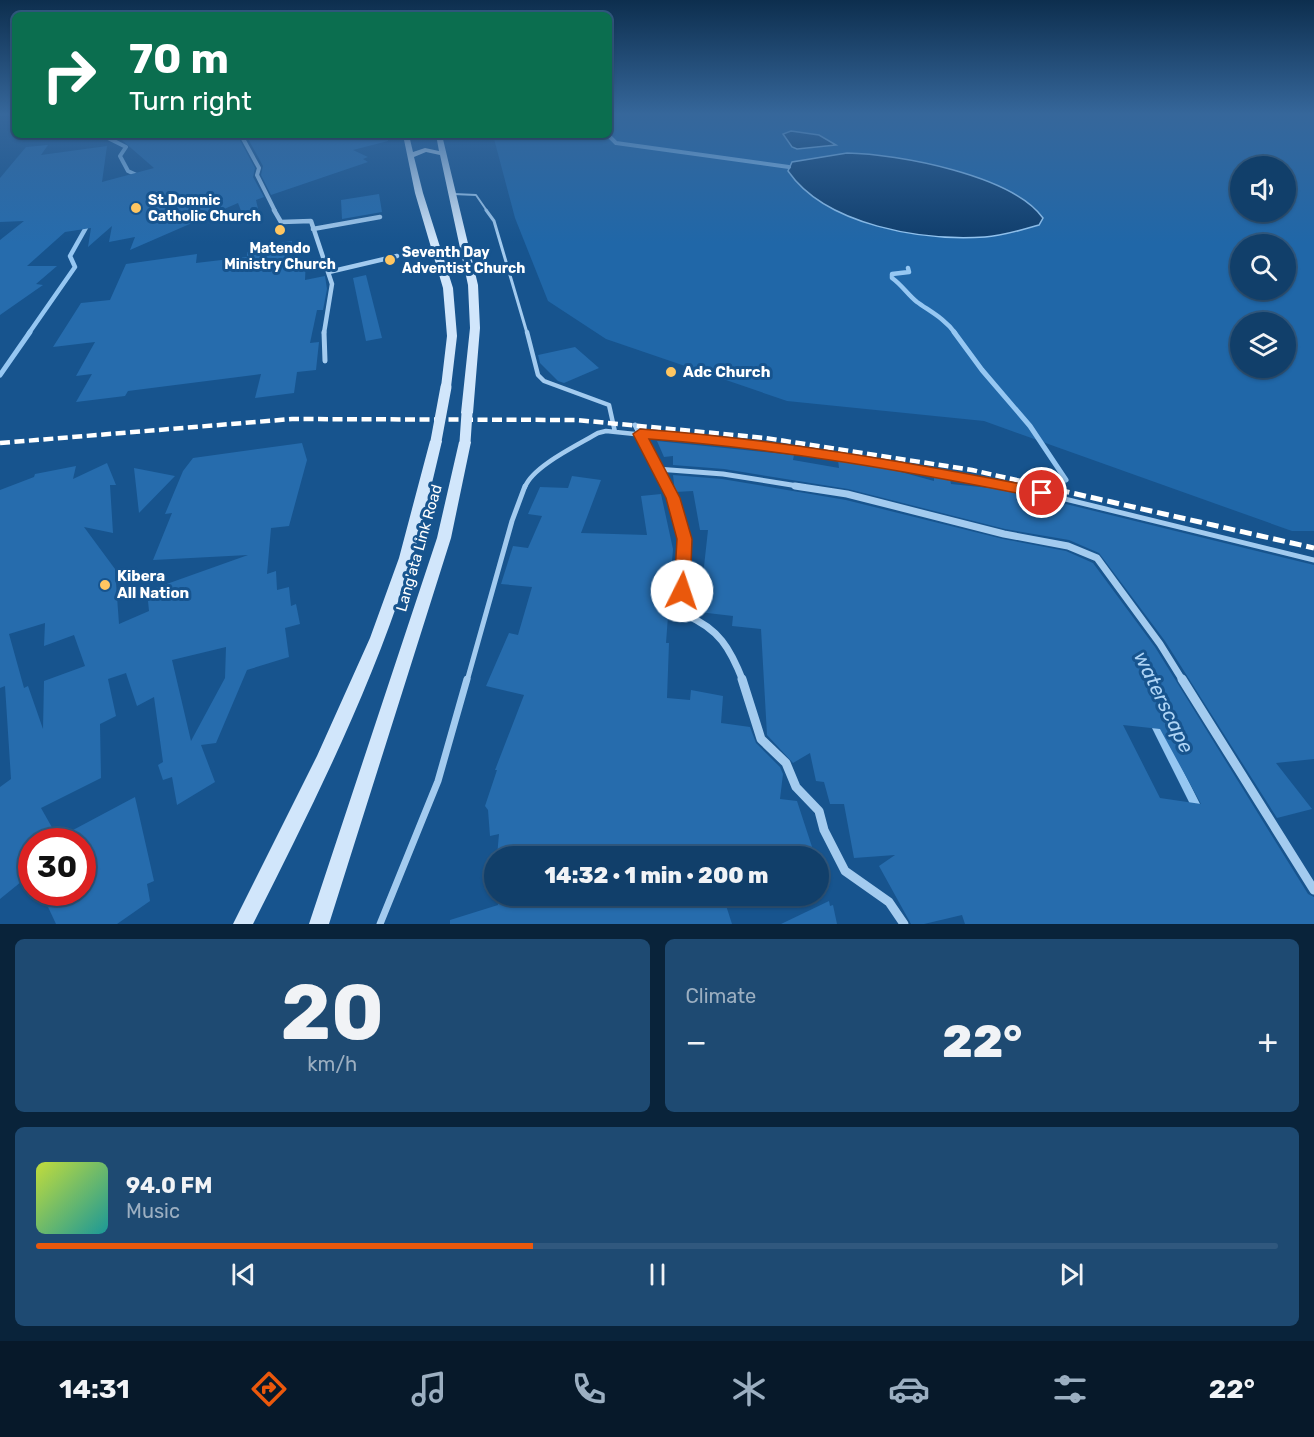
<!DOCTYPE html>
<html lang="en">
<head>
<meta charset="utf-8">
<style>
  :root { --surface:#113f6a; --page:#1e4a72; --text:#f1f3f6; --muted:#9cafc1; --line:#30587e; --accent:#ea580c }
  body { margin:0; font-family:Rubik,sans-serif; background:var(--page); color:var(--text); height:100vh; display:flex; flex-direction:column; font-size:22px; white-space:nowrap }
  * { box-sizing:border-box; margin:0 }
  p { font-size:20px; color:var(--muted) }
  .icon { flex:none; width:33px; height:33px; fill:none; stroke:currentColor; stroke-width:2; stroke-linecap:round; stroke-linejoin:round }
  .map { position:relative; height:924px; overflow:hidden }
  .details { display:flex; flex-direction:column; gap:15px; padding:15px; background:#09233a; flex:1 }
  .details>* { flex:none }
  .guide { position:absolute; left:12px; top:12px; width:600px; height:126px; border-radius:9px; box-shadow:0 2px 4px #0004,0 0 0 2px var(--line); background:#0b6e4f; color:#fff; overflow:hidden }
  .controls { position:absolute; left:1230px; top:156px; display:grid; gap:12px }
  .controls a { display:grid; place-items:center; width:66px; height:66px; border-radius:50%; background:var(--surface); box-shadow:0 2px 4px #0004,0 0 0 2px var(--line); font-size:30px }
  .speed { position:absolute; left:18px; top:828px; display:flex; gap:12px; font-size:30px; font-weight:700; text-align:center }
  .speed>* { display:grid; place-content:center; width:78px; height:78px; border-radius:50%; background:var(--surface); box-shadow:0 2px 4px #0004,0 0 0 2px var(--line); line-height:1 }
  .speed .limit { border:9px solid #d22; background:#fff; color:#111 }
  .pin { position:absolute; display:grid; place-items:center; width:51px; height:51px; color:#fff; margin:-26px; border:3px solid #fff; border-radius:50%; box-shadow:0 2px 6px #0007 }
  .me { position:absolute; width:66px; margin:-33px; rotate:4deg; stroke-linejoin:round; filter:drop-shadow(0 0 4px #0008) }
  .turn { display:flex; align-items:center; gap:21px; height:126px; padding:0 18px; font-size:27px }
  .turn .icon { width:78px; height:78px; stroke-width:2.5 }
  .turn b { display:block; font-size:42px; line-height:51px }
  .big { font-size:45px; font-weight:800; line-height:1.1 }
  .details .card { flex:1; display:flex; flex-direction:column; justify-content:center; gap:9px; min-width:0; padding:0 21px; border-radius:9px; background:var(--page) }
  .details .dial { align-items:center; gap:0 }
  .dial b { font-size:78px; line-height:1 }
  .song { display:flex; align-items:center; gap:18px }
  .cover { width:72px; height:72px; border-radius:9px; background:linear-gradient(135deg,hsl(70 70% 55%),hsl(180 70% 35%)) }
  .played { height:6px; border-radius:3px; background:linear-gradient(90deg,var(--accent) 40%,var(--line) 40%) }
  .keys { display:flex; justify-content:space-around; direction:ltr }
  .heat { display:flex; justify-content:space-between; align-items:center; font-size:33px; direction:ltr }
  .details .tiles { flex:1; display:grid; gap:15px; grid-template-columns:1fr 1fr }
  .card:last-child { grid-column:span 2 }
  .trip { position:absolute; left:484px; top:846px; width:345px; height:60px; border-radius:30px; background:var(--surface); box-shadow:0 2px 4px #0004,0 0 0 2px var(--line); font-weight:800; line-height:60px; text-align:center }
  .tabs { display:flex; height:96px; justify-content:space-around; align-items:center; background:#07192a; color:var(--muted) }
  .tabs .icon { width:42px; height:42px }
  .tabs .current { color:var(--accent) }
  .tabs b { font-size:27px; color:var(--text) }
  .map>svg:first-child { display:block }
  .green { fill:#2067a8; fill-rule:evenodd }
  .water { fill:#0f3d6b; stroke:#96c7f2; stroke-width:1.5 }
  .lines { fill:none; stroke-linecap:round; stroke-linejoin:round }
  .stream-far3 { stroke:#96c7f2; stroke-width:4 }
  .stream-far2 { stroke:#96c7f2; stroke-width:4.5 }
  .stream-far1 { stroke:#96c7f2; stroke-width:5 }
  .stream { stroke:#96c7f2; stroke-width:9 }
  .building { fill:#266cad; fill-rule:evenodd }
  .lane-far4 { stroke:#a3cbef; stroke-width:2 }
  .lane-far3 { stroke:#a3cbef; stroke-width:3 }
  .lane-far2 { stroke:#a3cbef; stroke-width:4.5 }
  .lane-far1 { stroke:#a3cbef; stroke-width:5 }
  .lane { stroke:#a3cbef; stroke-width:7 }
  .street-far4 { stroke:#a3cbef; stroke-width:4 }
  .street-far3 { stroke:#a3cbef; stroke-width:4.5 }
  .street-far2 { stroke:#a3cbef; stroke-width:5 }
  .street-far1 { stroke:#a3cbef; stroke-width:7 }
  .street { stroke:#a3cbef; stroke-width:9 }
  .secondary { fill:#d1e6fb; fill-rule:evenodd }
  .rail-far1 { stroke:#fff; stroke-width:4.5; stroke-dasharray:10 4.5; stroke-linecap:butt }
  .rail { stroke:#fff; stroke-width:5; stroke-dasharray:12 5; stroke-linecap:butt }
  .secondary-bridge { stroke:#d1e6fb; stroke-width:11 }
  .route { fill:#ea580c; stroke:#983908; stroke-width:1.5 }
  .poi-dot { fill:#ffc661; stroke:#17548e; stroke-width:2 }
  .labels { text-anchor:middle; stroke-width:6; stroke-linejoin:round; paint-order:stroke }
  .far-poi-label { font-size:14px; font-weight:bold; fill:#fff; stroke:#17548e; text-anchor:start }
  .poi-label { font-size:15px; font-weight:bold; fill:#fff; stroke:#17548e; text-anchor:start }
  .street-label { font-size:15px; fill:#fff; stroke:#17548e }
  .near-water-label { font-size:20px; font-style:italic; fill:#afd5f6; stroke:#17548e }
</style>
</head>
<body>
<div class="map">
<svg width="1314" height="924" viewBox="0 0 1314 924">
  <rect width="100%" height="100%" fill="#17548e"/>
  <!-- green -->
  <path class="green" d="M609,114H1314V531H1292L984,421L787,401L606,339L548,301L515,218L493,135H609ZM1240,166H1286V212H1240ZM1240,244H1286V290H1240ZM1240,322H1286V368H1240Z"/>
  <!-- water -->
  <path class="water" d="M791,131L819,135L836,145L797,149L792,147L783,134Z
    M847,153C898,154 1012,175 1043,218L1039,225C1021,230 1003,236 985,237C923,241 826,226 788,171L792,162Z"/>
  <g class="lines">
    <!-- stream-far3 -->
    <path class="stream-far3" d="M102,135L126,147L120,156L128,171L141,177
      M608,135L616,143L789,167"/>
    <!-- stream-far2 -->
    <path class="stream-far2" d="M908,268L909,272L892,274V278C902,285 908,295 917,302C931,312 945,319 955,333
      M29,333L75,267L70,256L88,224"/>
    <!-- stream-far1 -->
    <path class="stream-far1" d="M954,332L982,370L1030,426L1066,480
      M0,375L30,332"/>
    <!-- stream -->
    <path class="stream" d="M1154,722L1198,810"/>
  </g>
  <!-- building -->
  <path class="building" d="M116,135H237L255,168L253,177L264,197L256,200L259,213L243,216L238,203L130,250L135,237L109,242L112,226L88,247L91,228L65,232L27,266H57L36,284L43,285L0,315V240L24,221L0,222V178L26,147L48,145L41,155L107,146L102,182L154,168Z
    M246,135H388V141L353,150L368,157L363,159L368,162L271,195L261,175L263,166Z
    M379,194L382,212L342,219L341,200Z
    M292,241L291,262L306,260L305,280L325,276L327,289L323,310H317L310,343L319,342L316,370L297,372L294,393L255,398L261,374L128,391L125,396L76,402L92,374L76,376L95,342L53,347L81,303L110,300L126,264L197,254L196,263L247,257V252L258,250V246Z
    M366,275L382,338L366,341L353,278Z
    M575,347L599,368L564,383L558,381L540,363L538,355Z
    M657,441L794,455L793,460L839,468L838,460L890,469L934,481V476L950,479L951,484L1009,490L1314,565V759L1276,763L1312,809L1277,818L1165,641L1099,553L1069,540L1005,529L848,489L724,469L673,465V456L664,457Z
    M302,443L307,460L289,526L271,528L267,574L276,571L277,590L289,587L291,606L296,604L300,624L285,628L289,657L247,670L216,743L201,745L215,782L177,805L172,777L163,780L158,765L163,762L154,697L137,706L126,673L108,679L116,716L100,724L101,778L41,808L58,838L135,797L154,881L147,884L150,901L117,924H56L41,892H82V842H32V873L0,899V787L11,779L5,686L0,688V490L34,477L35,474L76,466L73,479L107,463L116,485H110L113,533L84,527L115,569L119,624L149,611L147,591L248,555L153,560L172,513L165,514L183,471L193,458ZM45,623L44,646L74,635L85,666L44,681L43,729L28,686L24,688L9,634ZM226,647L225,678L191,741L172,660Z
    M134,468L175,476L139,513Z
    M673,475L722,479L846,500L1003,539L1066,551L1093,563L1155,647L1308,894L1314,897V924H965L962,915L924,924H911L879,866L895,855L854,858L844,804H830L824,782L816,781L810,753L793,763L767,735L761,629L732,626L733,616L699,612L708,530H700L693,491L675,492ZM1123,725L1160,729L1201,804L1160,798Z
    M572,476L601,480L581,533L647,535L641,496L661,494L673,549L666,643H669L667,698L690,700L691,690L723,696L721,723L750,727L756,743L780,767L783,774L780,799L797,801L815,856H631V854L611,856H497L499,834L490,836L488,810L485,806L497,770H495L524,695L486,686L509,633L518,635L532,587L501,584L513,546L528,548L542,516L528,514L540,487L568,488Z
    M497,896H723L732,924H450V920L498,905Z
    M829,901L830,906L833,905L837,924H781Z"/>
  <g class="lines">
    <!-- lane-far4 -->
    <path class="lane-far4" d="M454,194L476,195L487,211"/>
    <!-- lane-far3 -->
    <path class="lane-far3" d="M486,210L494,221L527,333"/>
    <!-- lane-far2 -->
    <path class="lane-far2" d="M527,332L538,375L544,381L609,405L615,432
      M525,487C533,466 578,445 598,433L606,431L847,456L1019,487"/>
    <!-- lane-far1 -->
    <path class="lane-far1" d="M1012,486L1314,560
      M467,681L512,521L525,486"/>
    <!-- lane -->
    <path class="lane" d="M380,924L438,781L467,679"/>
    <!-- street-far4 -->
    <path class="street-far4" d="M241,135L259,168L257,175L275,211"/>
    <!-- street-far3 -->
    <path class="street-far3" d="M274,210L281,222L311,221L332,284L324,333
      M313,229L380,217
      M329,272L397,256"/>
    <!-- street-far2 -->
    <path class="street-far2" d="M324,332L325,361
      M635,425L667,487
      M657,469L723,474L804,487"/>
    <!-- street-far1 -->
    <path class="street-far1" d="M667,486L685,539L681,604L686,615C719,629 730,648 743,681
      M795,486L847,494L1004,534L1068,546L1097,558L1160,644L1183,681"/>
    <!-- street -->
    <path class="street" d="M742,679L761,739L786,763L796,787L819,811L824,830L845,871L889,902L904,924
      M1182,679L1314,890"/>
    <!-- secondary -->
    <path class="secondary" d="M403,135H409L413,152L425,148L439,151L436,135H442L478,285L480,328L473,413L467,417L461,413L470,328L468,285L440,155L426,152L414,157L423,193L453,288L457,336L451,387L446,390L441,387L447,336L443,288L415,193Z
      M436,437L442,441C431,487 421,533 406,578C367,698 310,811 253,924H233L317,756L370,638L399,558L430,441Z
      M465,438L471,442L451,538L329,924H309L437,538L459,442Z"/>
    <!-- rail-far1 -->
    <path class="rail-far1" d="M0,443L292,419L577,420L766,438L972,470L1047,487"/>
    <!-- rail -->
    <path class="rail" d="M1041,486L1314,548"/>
    <!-- secondary-bridge -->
    <path class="secondary-bridge" d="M436,441L446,387
      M465,442L467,413"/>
  </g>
  <!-- sky -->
  <linearGradient id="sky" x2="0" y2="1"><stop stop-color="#0d2e4e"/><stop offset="0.47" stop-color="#36679b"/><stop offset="1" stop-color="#36679b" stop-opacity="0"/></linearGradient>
  <rect width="1314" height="243" fill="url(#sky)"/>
  <!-- route -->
  <path class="route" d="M640,429C776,439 908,462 1042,488L1049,493L1042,498C912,472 782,449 649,439L680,498L692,539L690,591L687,595H676L674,591L677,539L666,498L633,434Z"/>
  <!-- markers -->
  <g class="poi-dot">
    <circle cx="136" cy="208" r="6"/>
    <circle cx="280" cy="230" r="6"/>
    <circle cx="390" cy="260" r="6"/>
    <circle cx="671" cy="372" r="6"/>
    <circle cx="105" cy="585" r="6"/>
  </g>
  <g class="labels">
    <!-- far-poi labels -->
    <g class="far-poi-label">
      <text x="148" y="205">St.Domnic<tspan x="148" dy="16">Catholic Church</tspan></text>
      <text x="280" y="253" text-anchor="middle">Matendo<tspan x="280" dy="16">Ministry Church</tspan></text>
      <text x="402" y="257">Seventh Day<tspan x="402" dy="16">Adventist Church</tspan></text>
    </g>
    <!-- poi labels -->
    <g class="poi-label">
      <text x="683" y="377">Adc Church</text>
      <text x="117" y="581">Kibera<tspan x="117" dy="17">All Nation</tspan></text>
    </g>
    <!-- street labels -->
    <g class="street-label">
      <text transform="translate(419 548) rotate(-74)" y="5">Lang'ata Link Road</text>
    </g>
    <!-- near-water labels -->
    <g class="near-water-label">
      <text transform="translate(1164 702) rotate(64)" y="7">waterscape</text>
    </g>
  </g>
</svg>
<div class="controls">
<a><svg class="icon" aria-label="sound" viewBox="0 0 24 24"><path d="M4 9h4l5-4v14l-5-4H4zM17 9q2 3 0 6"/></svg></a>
<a><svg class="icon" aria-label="search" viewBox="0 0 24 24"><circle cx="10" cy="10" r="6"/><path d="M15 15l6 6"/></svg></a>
<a><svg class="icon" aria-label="layers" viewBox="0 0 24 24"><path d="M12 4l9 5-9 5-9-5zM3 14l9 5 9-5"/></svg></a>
</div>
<div class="speed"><div class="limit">30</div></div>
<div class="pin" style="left:1042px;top:493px;background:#d93025"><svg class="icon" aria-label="arrive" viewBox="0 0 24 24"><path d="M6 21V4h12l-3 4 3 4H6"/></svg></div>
<svg class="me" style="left:682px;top:591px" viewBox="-20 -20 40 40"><circle r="19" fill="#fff"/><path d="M0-13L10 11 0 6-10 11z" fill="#ea580c"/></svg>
<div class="trip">14:32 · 1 min · 200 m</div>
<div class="guide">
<div class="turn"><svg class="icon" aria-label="right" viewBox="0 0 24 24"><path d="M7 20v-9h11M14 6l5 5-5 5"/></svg><div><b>70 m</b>Turn right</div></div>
</div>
</div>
<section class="details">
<div class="tiles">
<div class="card dial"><b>20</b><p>km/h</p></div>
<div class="card"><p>Climate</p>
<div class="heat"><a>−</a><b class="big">22°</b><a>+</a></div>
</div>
<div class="card">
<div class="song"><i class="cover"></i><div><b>94.0 FM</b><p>Music</p></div></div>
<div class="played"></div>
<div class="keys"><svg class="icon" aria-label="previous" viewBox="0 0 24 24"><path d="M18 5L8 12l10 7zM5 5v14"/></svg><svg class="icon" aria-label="pause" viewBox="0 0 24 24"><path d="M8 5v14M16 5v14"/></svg><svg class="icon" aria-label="next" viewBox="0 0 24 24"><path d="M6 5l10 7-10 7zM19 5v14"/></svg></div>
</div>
</div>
</section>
<nav class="tabs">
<b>14:31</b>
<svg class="icon current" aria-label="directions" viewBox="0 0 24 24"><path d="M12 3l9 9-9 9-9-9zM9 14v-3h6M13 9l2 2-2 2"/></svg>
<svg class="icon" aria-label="music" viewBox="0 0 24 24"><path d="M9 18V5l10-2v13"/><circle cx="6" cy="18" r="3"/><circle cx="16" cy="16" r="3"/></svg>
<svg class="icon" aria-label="phone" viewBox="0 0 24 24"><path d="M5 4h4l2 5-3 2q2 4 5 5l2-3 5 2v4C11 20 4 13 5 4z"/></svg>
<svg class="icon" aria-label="climate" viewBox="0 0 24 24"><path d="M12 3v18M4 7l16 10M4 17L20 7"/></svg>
<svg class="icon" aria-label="car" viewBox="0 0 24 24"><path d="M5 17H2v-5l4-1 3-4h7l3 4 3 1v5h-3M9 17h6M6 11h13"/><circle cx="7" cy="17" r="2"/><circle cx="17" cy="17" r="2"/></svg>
<svg class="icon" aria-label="filters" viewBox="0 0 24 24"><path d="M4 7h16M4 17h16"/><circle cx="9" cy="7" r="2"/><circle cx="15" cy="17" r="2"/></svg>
<b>22°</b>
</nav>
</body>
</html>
